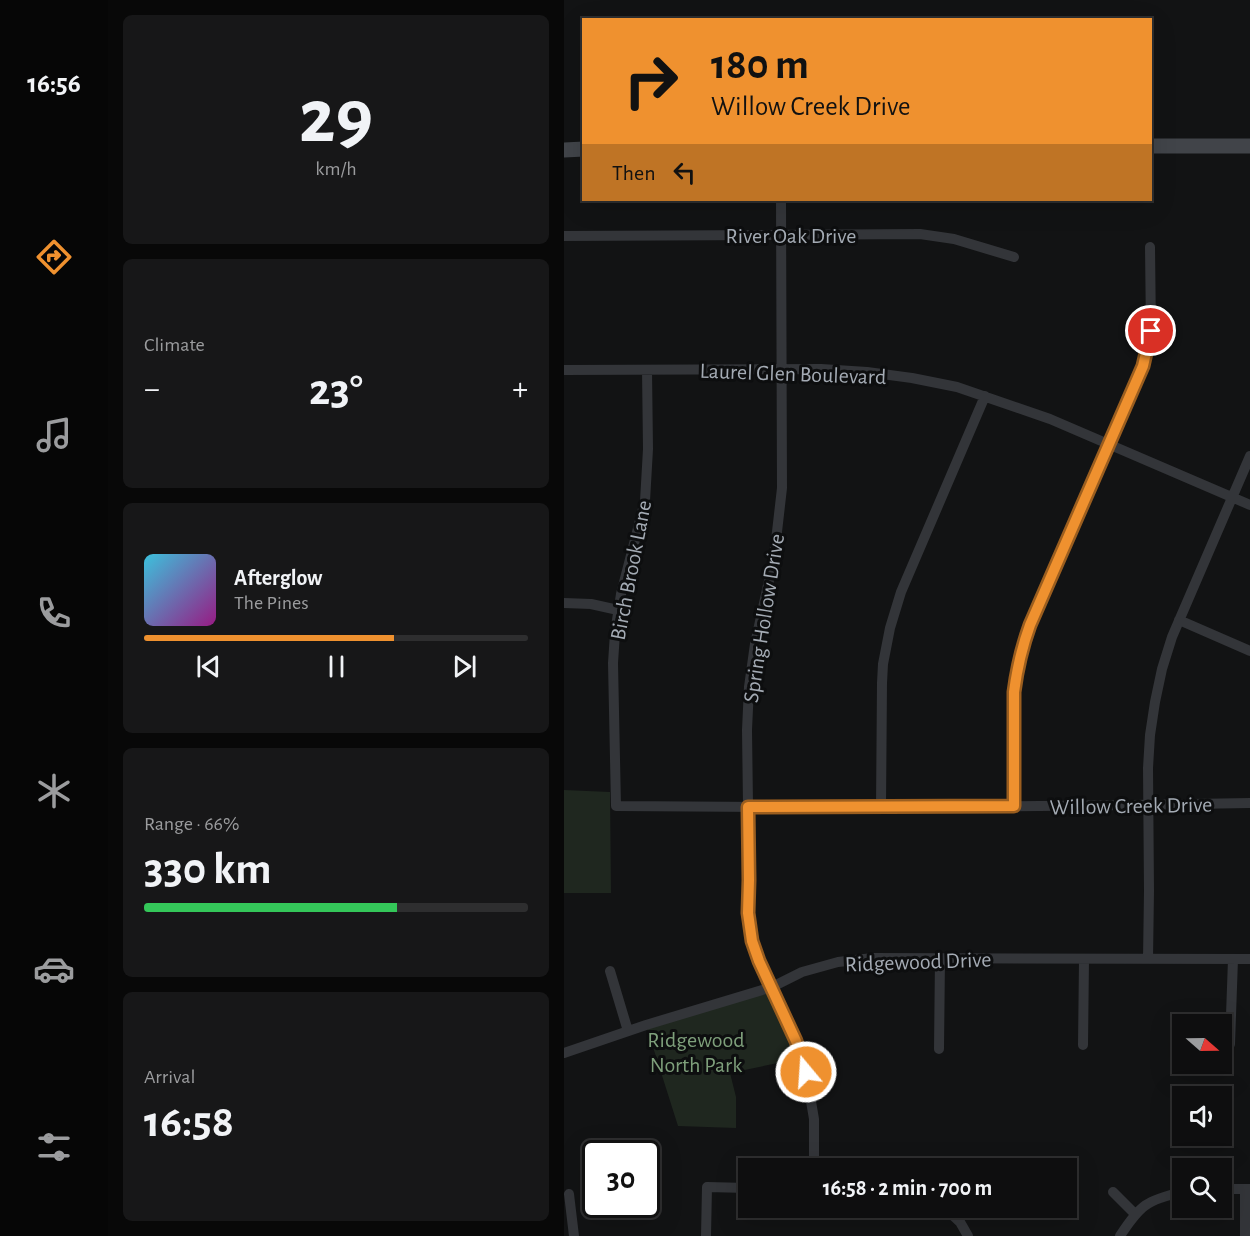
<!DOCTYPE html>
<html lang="en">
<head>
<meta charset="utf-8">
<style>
  :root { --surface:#0e0e0f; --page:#171718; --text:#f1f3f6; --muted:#9b9c9e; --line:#2e2e2f; --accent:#ef912f }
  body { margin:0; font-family:"Alegreya Sans",sans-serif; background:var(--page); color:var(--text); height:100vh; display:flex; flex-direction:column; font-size:22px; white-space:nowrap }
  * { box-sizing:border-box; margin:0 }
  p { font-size:20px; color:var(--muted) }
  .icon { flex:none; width:33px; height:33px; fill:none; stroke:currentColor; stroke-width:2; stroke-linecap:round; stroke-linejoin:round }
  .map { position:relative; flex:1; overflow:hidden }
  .panel { display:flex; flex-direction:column; gap:15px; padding:15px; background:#080808; width:456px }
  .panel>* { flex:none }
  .hud { position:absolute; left:18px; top:18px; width:570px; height:183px; border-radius:0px; box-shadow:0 6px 24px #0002,0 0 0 2px var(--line); background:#ef912f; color:#111; overflow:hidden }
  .needle { width:39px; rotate:110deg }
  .buttons { position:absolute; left:608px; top:1014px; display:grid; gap:12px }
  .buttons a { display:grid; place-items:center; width:60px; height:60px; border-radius:0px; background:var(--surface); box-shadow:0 6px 24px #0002,0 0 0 2px var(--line); font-size:30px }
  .speed { position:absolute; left:18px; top:1140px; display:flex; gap:12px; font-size:30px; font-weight:700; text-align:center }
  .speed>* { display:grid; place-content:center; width:78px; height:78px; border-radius:50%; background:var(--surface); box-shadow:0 6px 24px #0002,0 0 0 2px var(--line); line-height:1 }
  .speed .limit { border:3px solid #111; border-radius:9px; background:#fff; color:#111 }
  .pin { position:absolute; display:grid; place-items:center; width:51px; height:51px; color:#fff; margin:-26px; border:3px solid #fff; border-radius:50%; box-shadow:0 2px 6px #0007 }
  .me { position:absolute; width:66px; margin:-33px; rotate:342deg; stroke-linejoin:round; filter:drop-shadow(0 0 4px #0008) }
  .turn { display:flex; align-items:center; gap:21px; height:126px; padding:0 30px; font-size:27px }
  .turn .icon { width:78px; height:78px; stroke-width:2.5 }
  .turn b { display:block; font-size:42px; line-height:51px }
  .then { display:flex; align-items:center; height:57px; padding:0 30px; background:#0003; gap:12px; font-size:22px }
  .big { font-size:45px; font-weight:600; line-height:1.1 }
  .panel .widget { flex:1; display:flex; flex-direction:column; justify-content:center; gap:9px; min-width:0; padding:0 21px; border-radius:9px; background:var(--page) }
  .panel .dial { align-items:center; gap:0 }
  .dial b { font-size:78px; line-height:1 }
  .song { display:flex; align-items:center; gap:18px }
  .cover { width:72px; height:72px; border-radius:9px; background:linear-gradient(135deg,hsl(190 70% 55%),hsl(310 70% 35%)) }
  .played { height:6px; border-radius:3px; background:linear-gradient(90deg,var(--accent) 65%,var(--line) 65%) }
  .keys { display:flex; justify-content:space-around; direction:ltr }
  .heat { display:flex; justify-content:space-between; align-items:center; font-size:33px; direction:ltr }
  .charge { height:9px; border-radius:4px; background:linear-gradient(90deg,#34c759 66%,var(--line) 0) }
  .trip { position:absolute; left:174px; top:1158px; width:339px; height:60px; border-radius:0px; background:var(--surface); box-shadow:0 6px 24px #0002,0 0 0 2px var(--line); font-weight:600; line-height:60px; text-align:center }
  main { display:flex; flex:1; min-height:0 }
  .dock { display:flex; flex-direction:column; width:108px; justify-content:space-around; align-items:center; background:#060606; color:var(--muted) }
  .dock .icon { width:42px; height:42px }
  .dock .current { color:var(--accent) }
  .dock b { font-size:27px; color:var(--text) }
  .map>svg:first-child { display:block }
  .green { fill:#1f271f }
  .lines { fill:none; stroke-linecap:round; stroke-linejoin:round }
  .street { stroke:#333539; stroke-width:10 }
  .secondary { stroke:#414449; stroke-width:15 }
  .route-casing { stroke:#9b5e1f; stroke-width:15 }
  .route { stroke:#ef912f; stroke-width:10 }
  .labels { text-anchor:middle; stroke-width:6; stroke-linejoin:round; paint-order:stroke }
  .street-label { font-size:22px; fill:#a4abb4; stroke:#0d0e0f }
  .park-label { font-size:22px; fill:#7e9f7b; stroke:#0d0e0f }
</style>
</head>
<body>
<main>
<nav class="dock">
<b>16:56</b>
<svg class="icon current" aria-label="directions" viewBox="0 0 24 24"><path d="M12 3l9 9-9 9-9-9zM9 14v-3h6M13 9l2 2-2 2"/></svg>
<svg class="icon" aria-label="music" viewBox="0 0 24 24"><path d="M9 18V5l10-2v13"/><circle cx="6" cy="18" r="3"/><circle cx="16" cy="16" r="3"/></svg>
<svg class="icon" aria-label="phone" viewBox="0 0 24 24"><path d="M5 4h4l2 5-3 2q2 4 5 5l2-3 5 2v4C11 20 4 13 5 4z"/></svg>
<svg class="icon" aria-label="climate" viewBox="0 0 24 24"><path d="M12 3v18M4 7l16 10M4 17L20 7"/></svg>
<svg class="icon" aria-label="car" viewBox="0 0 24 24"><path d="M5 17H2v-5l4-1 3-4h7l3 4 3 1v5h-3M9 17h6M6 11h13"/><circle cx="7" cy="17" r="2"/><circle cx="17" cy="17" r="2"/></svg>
<svg class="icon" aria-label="filters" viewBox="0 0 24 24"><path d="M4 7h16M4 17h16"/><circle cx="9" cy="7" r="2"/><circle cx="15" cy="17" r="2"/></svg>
</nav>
<section class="panel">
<div class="widget dial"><b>29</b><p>km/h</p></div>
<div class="widget"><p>Climate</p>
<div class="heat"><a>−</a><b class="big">23°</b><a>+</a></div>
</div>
<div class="widget">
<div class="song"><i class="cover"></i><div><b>Afterglow</b><p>The Pines</p></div></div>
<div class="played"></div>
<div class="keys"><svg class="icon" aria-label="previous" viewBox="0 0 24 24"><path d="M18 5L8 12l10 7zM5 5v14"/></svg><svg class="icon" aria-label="pause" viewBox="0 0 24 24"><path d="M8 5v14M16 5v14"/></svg><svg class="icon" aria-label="next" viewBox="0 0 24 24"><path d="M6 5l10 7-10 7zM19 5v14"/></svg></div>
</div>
<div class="widget"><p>Range · 66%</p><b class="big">330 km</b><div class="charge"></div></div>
<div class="widget"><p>Arrival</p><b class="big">16:58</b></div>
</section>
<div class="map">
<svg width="686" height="1236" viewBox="0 0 686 1236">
  <rect width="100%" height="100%" fill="#121314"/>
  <!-- green -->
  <path class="green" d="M0,790L46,792L47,893H0Z
    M208,987L238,1058L166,1073L172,1097V1128L114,1126L82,1025Z"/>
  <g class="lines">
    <!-- street -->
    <path class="street" d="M217,200L218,488L210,558L191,644L185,687L183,730L185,880L184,913L188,941L195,961L232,1041L242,1072L250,1119V1168
      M0,236L356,234L390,239L450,257
      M0,370L257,369L303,372L348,378L393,387L486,419L686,505
      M83,370L84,449L81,501L57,594L51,633L49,663L52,806C263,808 475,807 686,803
      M0,603L27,604L54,610
      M615,620L686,651
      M450,806V692L455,658L466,625L579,366L587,331L586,247
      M317,807L318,683L319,664L326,628L337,592L421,396
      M584,959L585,891L584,768L586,735L591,702L598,669L608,637L686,456
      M46,971L64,1031
      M666,1044L669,959
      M519,1045L520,960
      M375,1049L376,958
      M0,1053L82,1025L208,987L238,972L274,962L309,958L686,959
      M657,1189H686
      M681,1189V1236
      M549,1192L571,1214
      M5,1194L10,1236
      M381,1208L396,1222L404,1236
      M142,1236L143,1187L184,1188
      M556,1236C576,1205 583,1200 618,1192"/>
    <!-- secondary -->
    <path class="secondary" d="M586,146H686
      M0,150L20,149"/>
  </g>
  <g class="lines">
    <!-- route casing -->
    <g class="route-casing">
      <path id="route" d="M242,1072L232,1041L195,961L188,941L184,913L185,880L184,807L450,806V692C453,669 458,647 466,625L579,366L587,331"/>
    </g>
    <!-- route -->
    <use href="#route" class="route"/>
  </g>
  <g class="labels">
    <!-- street labels -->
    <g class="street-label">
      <text x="227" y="243">River Oak Drive</text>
      <text transform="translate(229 373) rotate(2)" y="8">Laurel Glen Boulevard</text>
      <text transform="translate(66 570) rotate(-79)" y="8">Birch Brook Lane</text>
      <text transform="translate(199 618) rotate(-81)" y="8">Spring Hollow Drive</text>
      <text transform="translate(567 805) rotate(-1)" y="8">Willow Creek Drive</text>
      <text transform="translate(354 961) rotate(-2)" y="8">Ridgewood Drive</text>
    </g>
    <!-- park labels -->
    <g class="park-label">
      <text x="132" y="1047">Ridgewood<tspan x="132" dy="25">North Park</tspan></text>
    </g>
  </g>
</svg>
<div class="buttons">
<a><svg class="needle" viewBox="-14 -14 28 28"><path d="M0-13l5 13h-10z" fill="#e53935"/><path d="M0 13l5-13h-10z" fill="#9b9c9e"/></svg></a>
<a><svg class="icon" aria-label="sound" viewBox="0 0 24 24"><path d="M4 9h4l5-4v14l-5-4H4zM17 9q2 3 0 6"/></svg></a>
<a><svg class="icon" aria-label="search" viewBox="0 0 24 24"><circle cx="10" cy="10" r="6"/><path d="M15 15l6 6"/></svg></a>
</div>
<div class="speed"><div class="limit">30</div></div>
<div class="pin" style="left:587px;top:331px;background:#d93025"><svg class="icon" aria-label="arrive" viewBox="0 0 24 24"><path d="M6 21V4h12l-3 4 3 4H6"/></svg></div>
<svg class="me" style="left:242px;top:1072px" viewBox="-20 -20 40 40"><circle r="17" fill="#ef912f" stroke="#fff" stroke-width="3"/><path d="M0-11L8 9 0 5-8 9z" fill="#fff"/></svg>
<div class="trip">16:58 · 2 min · 700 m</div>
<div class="hud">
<div class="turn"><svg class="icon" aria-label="right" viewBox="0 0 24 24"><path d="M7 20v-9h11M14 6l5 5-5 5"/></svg><div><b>180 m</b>Willow Creek Drive</div></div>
<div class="then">Then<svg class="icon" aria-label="left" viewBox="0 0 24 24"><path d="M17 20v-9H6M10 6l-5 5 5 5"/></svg></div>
</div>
</div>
</main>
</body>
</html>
